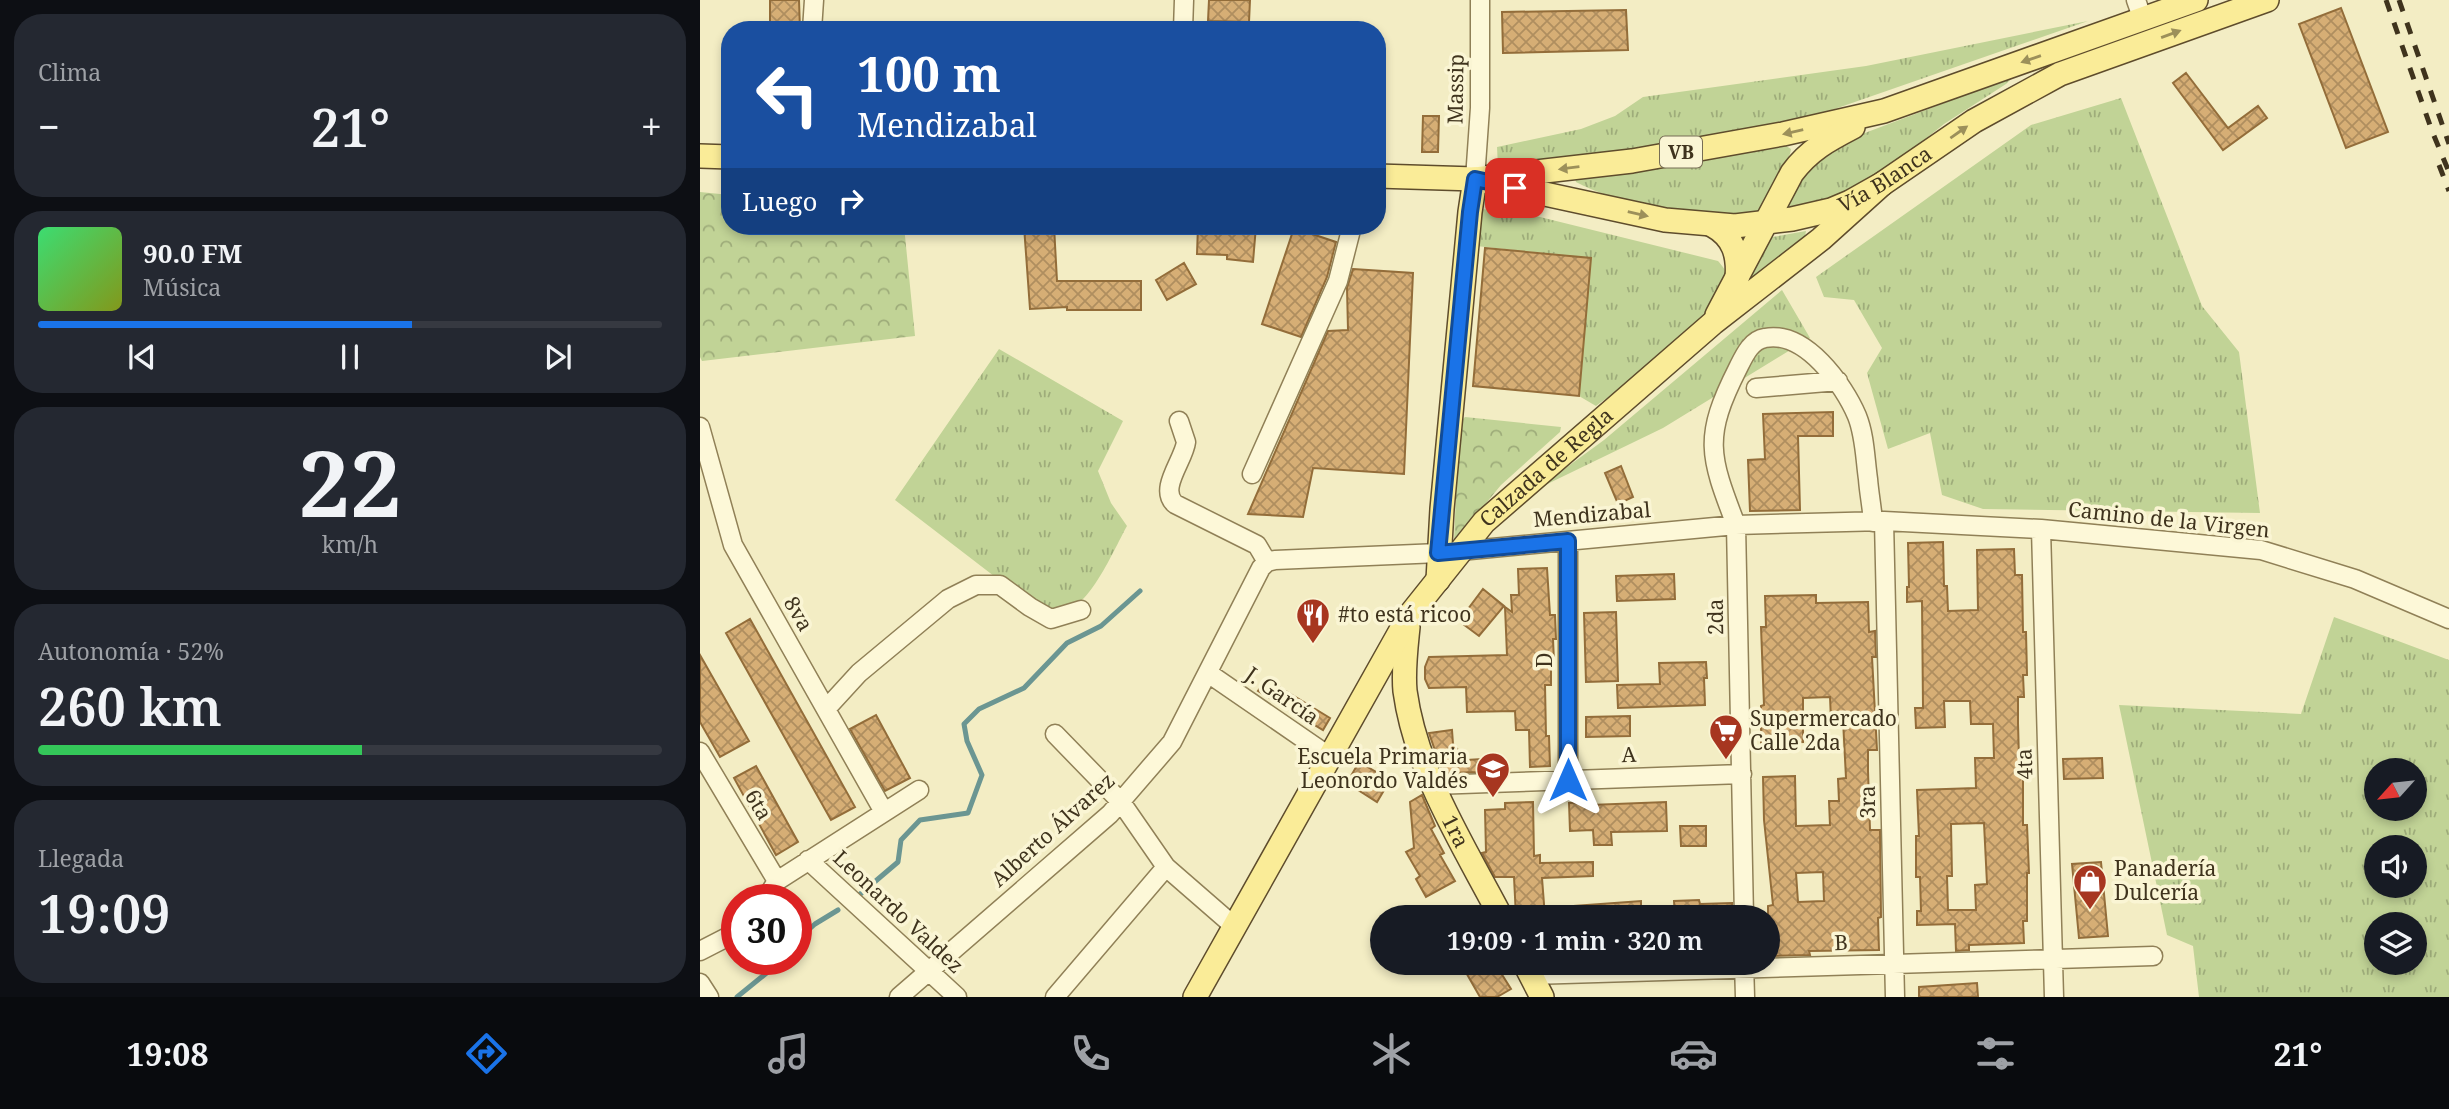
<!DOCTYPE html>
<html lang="es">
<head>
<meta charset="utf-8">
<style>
  :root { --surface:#171b24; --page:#242831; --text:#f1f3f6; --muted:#9ea1a6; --line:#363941; --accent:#1a73e8 }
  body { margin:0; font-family:"Noto Serif",serif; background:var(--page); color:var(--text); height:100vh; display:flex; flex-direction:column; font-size:26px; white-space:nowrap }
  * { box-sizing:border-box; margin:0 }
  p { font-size:23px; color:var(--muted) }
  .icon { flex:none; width:38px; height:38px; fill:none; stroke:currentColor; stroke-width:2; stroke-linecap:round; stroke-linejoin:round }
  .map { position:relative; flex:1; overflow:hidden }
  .sheet { display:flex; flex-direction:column; gap:14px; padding:14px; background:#0d0f14; width:700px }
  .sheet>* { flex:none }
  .banner { position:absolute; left:21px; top:21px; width:665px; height:214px; border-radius:28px; box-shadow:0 4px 10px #0003; background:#1a4fa0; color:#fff; overflow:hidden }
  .needle { width:46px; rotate:243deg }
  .fabs { position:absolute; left:1664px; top:758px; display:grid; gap:14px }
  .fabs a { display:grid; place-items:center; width:63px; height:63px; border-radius:50%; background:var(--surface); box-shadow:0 4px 10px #0003; font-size:35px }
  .speed { position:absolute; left:21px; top:884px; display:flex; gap:14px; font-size:35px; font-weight:700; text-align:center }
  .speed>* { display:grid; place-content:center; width:91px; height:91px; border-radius:50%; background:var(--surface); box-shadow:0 4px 10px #0003; line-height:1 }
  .speed .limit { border:10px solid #d22; background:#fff; color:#111 }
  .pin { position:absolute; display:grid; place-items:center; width:60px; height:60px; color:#fff; margin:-30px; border-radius:14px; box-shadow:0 4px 10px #0006 }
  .me { position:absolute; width:77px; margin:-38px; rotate:0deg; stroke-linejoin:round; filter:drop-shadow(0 0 5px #0008) }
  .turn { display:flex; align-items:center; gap:24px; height:147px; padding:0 21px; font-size:32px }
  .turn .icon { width:91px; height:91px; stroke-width:2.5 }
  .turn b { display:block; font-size:49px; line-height:60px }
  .then { display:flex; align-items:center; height:66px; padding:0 21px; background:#0003; gap:14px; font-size:26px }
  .big { font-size:52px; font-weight:600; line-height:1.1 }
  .sheet .tile { flex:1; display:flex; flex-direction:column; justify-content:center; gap:10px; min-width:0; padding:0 24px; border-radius:28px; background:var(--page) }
  .sheet .dial { align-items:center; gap:0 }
  .dial b { font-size:91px; line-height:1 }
  .song { display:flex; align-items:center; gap:21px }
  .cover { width:84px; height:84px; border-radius:10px; background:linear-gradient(135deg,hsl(140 70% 55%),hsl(70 70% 35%)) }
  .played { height:7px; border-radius:4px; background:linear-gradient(90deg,var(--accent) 60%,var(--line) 60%) }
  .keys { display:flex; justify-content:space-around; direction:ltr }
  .heat { display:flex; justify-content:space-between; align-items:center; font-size:38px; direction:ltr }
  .charge { height:10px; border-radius:5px; background:linear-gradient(90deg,#34c759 52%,var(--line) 0) }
  .trip { position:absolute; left:670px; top:905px; width:410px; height:70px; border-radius:35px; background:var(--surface); box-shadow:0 4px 10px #0003; font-weight:600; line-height:70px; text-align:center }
  .menu { display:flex; height:112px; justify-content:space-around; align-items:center; background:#090b0e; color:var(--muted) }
  .menu .icon { width:49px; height:49px }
  .menu .on { color:var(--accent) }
  .menu b { font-size:32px; color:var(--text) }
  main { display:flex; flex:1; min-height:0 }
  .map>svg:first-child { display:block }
  .grass { fill:url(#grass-tufts); fill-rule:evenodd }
  .forest { fill:url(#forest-crowns) }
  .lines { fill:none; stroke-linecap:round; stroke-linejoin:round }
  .stream { stroke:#6b9692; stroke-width:5 }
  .building { fill:url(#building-cross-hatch); stroke:#936d3a; stroke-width:2; fill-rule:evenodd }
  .minor-casing { stroke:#908057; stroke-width:21 }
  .major-casing { stroke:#5e4c2c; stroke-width:26 }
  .minor { stroke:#fdf8d8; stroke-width:18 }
  .major { stroke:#faec98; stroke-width:23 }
  .rail { stroke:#3f331d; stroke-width:5; stroke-dasharray:12 12; stroke-linecap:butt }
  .oneway { fill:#9c905a }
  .route-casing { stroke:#114b97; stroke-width:18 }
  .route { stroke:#1a73e8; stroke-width:12 }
  .labels { text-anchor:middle; stroke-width:7; stroke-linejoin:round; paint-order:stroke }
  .shield { fill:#faf5d4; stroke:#776d54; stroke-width:2 }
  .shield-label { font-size:19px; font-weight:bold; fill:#3f331d }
  .street-label { font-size:21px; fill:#3f331d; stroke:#faf5d4 }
  .poi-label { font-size:21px; fill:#3f331d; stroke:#faf5d4; text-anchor:start }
</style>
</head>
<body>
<main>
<section class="sheet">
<div class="tile"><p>Clima</p>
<div class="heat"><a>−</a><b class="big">21°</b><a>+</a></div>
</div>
<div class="tile">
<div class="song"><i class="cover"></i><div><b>90.0 FM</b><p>Música</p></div></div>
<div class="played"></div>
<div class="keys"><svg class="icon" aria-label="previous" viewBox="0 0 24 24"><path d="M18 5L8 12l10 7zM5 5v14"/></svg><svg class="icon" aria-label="pause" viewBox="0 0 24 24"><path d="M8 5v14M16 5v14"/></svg><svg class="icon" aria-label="next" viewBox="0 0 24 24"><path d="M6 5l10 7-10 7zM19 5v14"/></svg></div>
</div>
<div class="tile dial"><b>22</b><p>km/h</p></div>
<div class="tile"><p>Autonomía · 52%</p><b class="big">260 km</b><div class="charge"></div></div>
<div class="tile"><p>Llegada</p><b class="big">19:09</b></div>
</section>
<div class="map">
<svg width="1749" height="997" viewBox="0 0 1749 997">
  <defs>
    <pattern id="grass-tufts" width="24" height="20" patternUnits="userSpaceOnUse" patternTransform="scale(1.75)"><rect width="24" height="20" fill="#c1d396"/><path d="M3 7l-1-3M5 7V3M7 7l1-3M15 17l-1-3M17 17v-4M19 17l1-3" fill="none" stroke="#9eac7a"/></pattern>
    <pattern id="forest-crowns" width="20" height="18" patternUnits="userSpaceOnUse" patternTransform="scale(1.75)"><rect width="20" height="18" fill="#c1d396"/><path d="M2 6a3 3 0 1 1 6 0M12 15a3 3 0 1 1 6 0" fill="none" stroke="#9eac7a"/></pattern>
    <pattern id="building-cross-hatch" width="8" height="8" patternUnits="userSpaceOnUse" patternTransform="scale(1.75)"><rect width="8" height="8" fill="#d6ae75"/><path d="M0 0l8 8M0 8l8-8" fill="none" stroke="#af8e5f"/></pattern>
  </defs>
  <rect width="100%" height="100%" fill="#f3edc4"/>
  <!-- grass -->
  <path class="grass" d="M1388,21L1103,120L990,142L798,168L797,147L881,129L915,116L943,97L1166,66Z
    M1309,75L1312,78L1306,84L1244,124L1198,161L1141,197L1083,210L1099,175L1125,148L1247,102Z
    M1421,98L1502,306L1539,352L1560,513L1283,509L1242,495L1230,433L1188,449L1167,373L1182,348L1154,300L1124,297L1116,277L1331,125Z
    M1086,146L1091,149L1090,154L1062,212C1007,221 925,208 876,182L875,179L880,175Z
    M779,209L811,211L840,217L1018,261C1023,267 1028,272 1026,280C1016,323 932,380 896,406L879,396L891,258L776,246Z
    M1106,231L1105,236L1097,244L1045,286L1067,238Z
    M1082,290L1110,338L963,428L837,489L904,440Z
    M299,349L423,421L398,471L411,503L427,526C415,547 391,605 366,610C357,612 346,610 338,610L195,500Z
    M1634,617L1749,660V997H1499L1493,946L1467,935L1419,705L1601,714ZM1676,770H1715V808H1676ZM1676,847H1715V886H1676ZM1676,924H1715V962H1676Z"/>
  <!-- forest -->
  <path class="forest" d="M0,192L30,195V226H204L215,336L2,361L0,357Z
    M765,417L861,427L860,432L801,485L754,542L759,423Z"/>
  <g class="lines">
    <!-- stream -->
    <path class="stream" d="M158,896L198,862L201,840L220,820L268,813L282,775L267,741L264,724L279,709L324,688L367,643L401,626L440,591
      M96,941L115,924L138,910
      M37,997L69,971L79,959"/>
  </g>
  <!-- building -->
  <path class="building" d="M70,0H99L100,30H70Z
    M509,0H550L549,22L508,21Z
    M1641,8L1688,132L1646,148L1599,24Z
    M926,10L928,50L803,53L802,12Z
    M1486,73L1528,128L1558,106L1567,118L1523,150L1473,83Z
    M723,116H739L738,152H722Z
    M324,226H354L357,281H441V310H367V307L330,309Z
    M498,226H556L553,262L527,259V255L497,254Z
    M594,228L636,242L627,277L601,337L562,324Z
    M785,248L891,258L879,396L773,386Z
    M484,263L496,284L467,300L456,280Z
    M653,269L713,273L704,474L613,468L603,517L548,514L628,331L648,330L647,288Z
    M1133,412V436H1098L1100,510L1050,511L1048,460L1065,459L1063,414Z
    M921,466L933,497L918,504L905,473Z
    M1243,542L1244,586H1247L1248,611L1278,610L1277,550L1314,549L1315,575H1322L1323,632H1326L1327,675H1323L1324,697H1318V723L1319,759H1323V825H1327L1329,873H1327V921H1323L1324,943L1269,945V950L1256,951L1255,924L1217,925V911H1221L1220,877H1216V836H1219L1217,790L1276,788L1275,758H1294L1293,724H1271L1270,701H1244L1245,727L1216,728L1215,708H1223L1222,601L1207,602V587H1209L1208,543ZM1284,823L1287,884L1275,885L1276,910H1248L1247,876H1252L1251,824Z
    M847,568L850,615H855L856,639H853L854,662H851V685H845L846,736H849L850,766L830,767L829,730H816L815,711L767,712L766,687L729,688L725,679V667L729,657L807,655L805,607L812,612L811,595H819L818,569Z
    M974,574L975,599L917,601L916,576Z
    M783,589L804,606L779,636L759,621Z
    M1116,595V603L1168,602L1169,632L1175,631L1176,657H1172L1177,750H1168V771L1170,830H1180L1181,917L1178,918L1179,950L1109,951L1110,955L1068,956V906L1073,905L1064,820L1063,777L1095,776L1096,826L1130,825L1129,801H1139L1138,779L1146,778L1143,720H1131L1130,697L1103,698V742L1061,744V706L1064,705L1061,627H1066L1065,596ZM1123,872L1124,901L1098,902L1096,873Z
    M916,612L918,681L886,682L884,613Z
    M50,619L155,807L131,820L26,633Z
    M0,655L49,741L20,757L0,722Z
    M1006,662L1007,678H1004L1005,705L918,708L917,685L960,684L959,663Z
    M566,679L630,718L623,730L558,691Z
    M176,715L210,778L185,791L150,729Z
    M930,716V736L886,737V717Z
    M752,730L753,744L766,760L782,759V772L745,773L742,771L729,733Z
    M1402,758L1403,778L1364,779L1363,759Z
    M659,762L690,780L677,802L647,783Z
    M56,766L98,842L76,855L34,778Z
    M722,795L735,826L731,829L744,853L740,855L755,881L726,897L716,879L720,876L706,852L714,848L710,802Z
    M833,802L834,856L840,855V863L893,862V876L842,878L845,917H816L814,877H795L782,853L786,852L785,810L805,809V803Z
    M890,802V805L966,802L967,831L911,832L912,845H894L893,830L870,831L869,803Z
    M980,826H1006V846H981Z
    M1401,862L1408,936L1379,938L1372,864Z
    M999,900L1000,904L1032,903V917H975L974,901Z
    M941,901V917H874V906Z
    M760,962H794L811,989L797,997H780Z
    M1277,983L1278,997H1219V987Z"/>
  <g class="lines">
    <!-- minor casing -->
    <g class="minor-casing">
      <path id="minor" d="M1436,0L1443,20
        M112,30L114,0
        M483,30L484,0
        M775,179L780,108V0
        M1056,388L1138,381
        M479,421L486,442C484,460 458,489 475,504L557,545L567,562
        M0,427L33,545L184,812
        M552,474L638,281L652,226
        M1184,521L1195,997
        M1341,529L1354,997
        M868,541V780
        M567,562L575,560L739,553L1036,525L1184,521L1341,529L1561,550L1655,579L1749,619
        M508,673L630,757
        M126,709L159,673L248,599L276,585H300L330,607L351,619L381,610
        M355,734L421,802L466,867L535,927
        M0,752L77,881
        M733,785L1042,774
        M108,860L257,997
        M65,900L77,881L219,790
        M1044,917L1036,525C1009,455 1003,437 1038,368C1044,356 1051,340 1065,338C1105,330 1144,385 1157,416C1165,436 1165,458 1168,479C1169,493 1172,507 1173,522
        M0,951L37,932
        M1044,962L1045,997
        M831,975L1453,956
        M0,983L9,997
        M199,997L410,814L472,742L561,568L567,562
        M355,997L466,867"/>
    </g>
    <!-- major casing -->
    <g class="major-casing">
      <g id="major">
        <path d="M0,156L30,157"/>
        <path d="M677,176L775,179L932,161L1083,134L1184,111L1496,0"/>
        <path id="s1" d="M775,179L965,220L1035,226L1092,219L1131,210L1150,202L1182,184L1274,121L1360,74L1567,0"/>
        <path d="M1012,225C1034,237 1039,255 1037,279"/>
        <path d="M1017,315L1092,173C1109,150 1128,140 1153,127"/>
        <path d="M738,580L742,509L770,212L775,179"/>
        <path id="s2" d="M708,627C706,647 703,670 705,691C716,772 764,846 801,917"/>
        <path d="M824,962L842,997"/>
        <path id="s3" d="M495,997L709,616L784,522L1013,323L1121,239L1182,184"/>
      </g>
    </g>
    <!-- minor -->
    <use href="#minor" class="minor"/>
    <!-- major -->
    <use href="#major" class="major"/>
    <!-- rail -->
    <path class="rail" d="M1686,0L1732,131L1749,172
      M1699,0L1749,144
      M1739,165L1749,191"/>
  </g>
  <!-- one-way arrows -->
  <defs><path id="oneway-solid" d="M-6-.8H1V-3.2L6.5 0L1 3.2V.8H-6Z" transform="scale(1.75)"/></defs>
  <g class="oneway">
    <use href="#oneway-solid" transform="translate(1471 34) rotate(-20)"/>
    <use href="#oneway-solid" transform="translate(1331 59) rotate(161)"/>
    <use href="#oneway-solid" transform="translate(1093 132) rotate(167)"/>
    <use href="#oneway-solid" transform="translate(1259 132) rotate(-35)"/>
    <use href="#oneway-solid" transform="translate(869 168) rotate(173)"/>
    <use href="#oneway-solid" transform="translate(938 214) rotate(13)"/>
  </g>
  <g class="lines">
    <!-- route casing -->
    <g class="route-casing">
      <path id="route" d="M815,188L775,179L770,212L738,553L868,541V780"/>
    </g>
    <!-- route -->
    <use href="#route" class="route"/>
  </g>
  <!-- icons -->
  <defs>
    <g id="restaurant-pin" transform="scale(1.75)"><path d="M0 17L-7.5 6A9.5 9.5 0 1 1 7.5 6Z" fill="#a73620" stroke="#faf5d4"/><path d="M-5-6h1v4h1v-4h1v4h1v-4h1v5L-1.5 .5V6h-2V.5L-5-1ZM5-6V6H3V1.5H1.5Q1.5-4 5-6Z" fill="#fff"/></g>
    <g id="supermarket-pin" transform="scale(1.75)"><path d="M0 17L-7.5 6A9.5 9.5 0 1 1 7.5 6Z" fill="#a73620" stroke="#faf5d4"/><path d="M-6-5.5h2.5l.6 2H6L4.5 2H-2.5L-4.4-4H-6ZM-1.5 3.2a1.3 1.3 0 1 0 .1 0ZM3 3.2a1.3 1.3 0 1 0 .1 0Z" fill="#fff"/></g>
    <g id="school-pin" transform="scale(1.75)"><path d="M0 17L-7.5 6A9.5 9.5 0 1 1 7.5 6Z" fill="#a73620" stroke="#faf5d4"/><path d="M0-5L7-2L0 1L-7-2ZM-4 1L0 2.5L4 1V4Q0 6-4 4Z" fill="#fff"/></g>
    <g id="shop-pin" transform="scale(1.75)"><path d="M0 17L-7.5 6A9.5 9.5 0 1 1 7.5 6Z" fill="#a73620" stroke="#faf5d4"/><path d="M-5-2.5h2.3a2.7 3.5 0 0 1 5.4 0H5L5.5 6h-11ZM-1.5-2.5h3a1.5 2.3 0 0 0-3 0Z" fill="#fff"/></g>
  </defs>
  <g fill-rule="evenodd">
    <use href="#restaurant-pin" x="613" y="615"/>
    <use href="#supermarket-pin" x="1026" y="731"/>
    <use href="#school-pin" x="793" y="769"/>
    <use href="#shop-pin" x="1390" y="881"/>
  </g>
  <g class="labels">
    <!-- shield labels -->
    <rect class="shield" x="960" y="136.5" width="42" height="31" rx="5"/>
    <g class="shield-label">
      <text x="981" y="159">VB</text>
    </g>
    <!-- street labels -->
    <g class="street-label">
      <text transform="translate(756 89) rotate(-89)" y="7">Massip</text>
      <text dy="7" stroke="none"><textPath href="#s1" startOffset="424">Vía Blanca</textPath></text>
      <text dy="7" stroke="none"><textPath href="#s3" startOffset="640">Calzada de Regla</textPath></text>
      <text transform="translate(892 515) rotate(-5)" y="7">Mendizabal</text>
      <text transform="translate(1469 520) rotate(6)" y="7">Camino de la Virgen</text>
      <text transform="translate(98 614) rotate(60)" y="7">8va</text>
      <text transform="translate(1016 617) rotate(-91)" y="7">2da</text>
      <text transform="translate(845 660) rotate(-90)" y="7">D</text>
      <text transform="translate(582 696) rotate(35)" y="7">J. García</text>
      <text transform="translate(929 755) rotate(-2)" y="7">A</text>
      <text transform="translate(1325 764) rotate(-92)" y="7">4ta</text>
      <text transform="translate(1168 802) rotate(-91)" y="7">3ra</text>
      <text transform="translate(58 805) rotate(59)" y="7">6ta</text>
      <text transform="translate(353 830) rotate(-42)" y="7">Alberto Álvarez</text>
      <text dy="7" stroke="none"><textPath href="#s2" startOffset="214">1ra</textPath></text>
      <text transform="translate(198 912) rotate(43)" y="7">Leonardo Valdez</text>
      <text transform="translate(1141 943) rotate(-2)" y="7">B</text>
    </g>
    <!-- poi labels -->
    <g class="poi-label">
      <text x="638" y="622">#to está ricoo</text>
      <text x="1050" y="726">Supermercado<tspan x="1050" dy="24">Calle 2da</tspan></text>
      <text x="768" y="764" text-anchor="end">Escuela Primaria<tspan x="768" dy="24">Leonordo Valdés</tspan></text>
      <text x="1414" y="876">Panadería<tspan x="1414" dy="24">Dulcería</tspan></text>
    </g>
  </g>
</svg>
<div class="fabs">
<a><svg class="needle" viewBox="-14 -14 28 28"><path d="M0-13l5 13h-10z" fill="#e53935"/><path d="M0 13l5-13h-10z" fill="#9ea1a6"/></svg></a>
<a><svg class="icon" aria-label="sound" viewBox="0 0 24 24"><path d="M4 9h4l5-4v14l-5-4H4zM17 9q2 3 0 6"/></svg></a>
<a><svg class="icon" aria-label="layers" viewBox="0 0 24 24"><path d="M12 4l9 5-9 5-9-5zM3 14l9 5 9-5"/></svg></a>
</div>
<div class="speed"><div class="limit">30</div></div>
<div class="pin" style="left:815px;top:188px;background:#d93025"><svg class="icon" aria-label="arrive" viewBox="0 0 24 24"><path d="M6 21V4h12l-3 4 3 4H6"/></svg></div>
<svg class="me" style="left:868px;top:780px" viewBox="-20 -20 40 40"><path d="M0-17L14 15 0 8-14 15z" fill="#1a73e8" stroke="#fff" stroke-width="4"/></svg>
<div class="trip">19:09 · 1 min · 320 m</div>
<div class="banner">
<div class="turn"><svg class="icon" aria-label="left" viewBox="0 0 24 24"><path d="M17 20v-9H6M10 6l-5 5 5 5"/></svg><div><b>100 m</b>Mendizabal</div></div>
<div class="then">Luego<svg class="icon" aria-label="right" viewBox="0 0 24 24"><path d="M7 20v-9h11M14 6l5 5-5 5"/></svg></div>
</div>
</div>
</main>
<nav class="menu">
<b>19:08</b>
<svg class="icon on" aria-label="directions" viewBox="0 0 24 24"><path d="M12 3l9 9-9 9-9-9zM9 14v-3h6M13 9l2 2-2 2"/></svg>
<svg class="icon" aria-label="music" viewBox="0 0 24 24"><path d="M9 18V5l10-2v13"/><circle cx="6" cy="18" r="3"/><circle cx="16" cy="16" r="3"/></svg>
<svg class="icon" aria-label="phone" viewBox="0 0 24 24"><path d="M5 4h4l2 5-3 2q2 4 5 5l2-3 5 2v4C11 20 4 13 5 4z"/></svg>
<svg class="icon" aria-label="climate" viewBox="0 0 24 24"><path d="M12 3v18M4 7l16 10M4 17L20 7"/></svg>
<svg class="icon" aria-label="car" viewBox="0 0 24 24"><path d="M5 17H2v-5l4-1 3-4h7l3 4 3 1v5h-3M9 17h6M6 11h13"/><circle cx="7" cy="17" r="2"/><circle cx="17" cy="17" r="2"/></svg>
<svg class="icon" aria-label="filters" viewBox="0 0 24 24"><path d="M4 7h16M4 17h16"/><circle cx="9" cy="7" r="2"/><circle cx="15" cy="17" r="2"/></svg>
<b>21°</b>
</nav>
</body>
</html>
